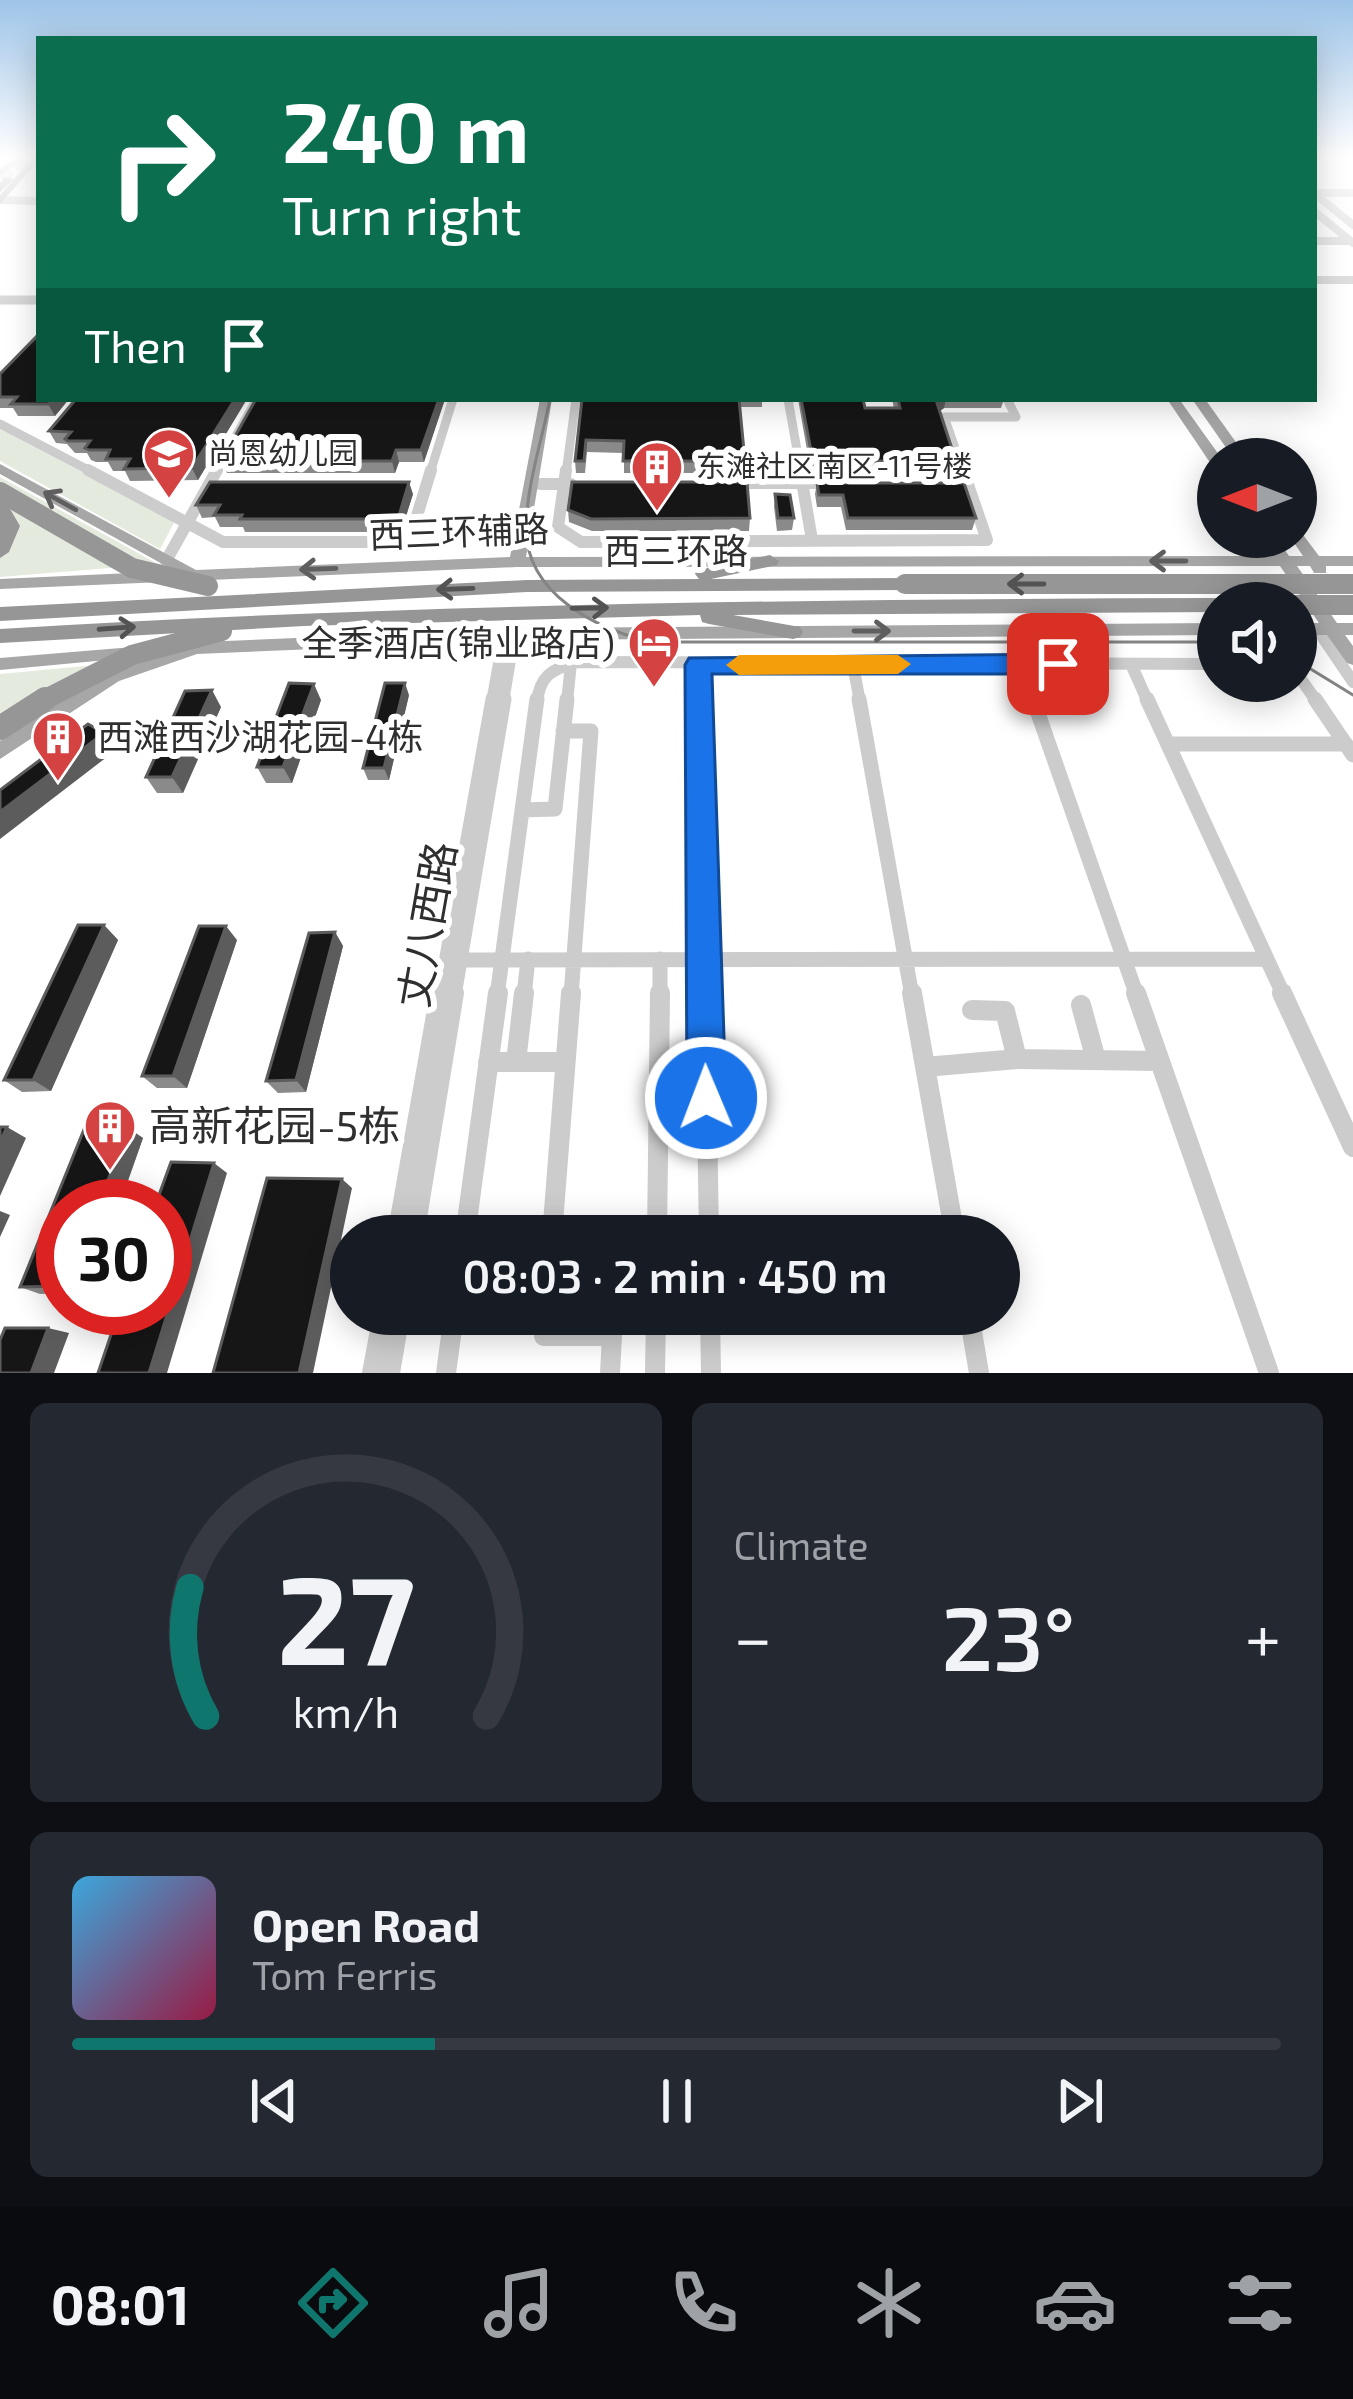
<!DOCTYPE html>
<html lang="en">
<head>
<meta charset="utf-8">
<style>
  :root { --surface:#171b24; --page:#242831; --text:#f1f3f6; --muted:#9ea1a6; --line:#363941; --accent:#0f766e }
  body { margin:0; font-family:"Exo 2","Noto Sans SC",sans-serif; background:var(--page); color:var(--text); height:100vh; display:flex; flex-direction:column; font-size:45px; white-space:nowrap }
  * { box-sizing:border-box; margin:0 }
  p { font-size:39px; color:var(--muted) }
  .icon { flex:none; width:66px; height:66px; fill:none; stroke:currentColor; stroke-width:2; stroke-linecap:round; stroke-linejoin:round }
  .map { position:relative; height:1373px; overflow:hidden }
  .sheet { display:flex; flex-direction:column; gap:30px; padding:30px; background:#0d0f14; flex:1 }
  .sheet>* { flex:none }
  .hud { position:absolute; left:36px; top:36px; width:1281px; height:366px; border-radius:0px; box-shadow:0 6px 30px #0003; background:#0b6e4f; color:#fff; overflow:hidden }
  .needle { width:78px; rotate:270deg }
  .buttons { position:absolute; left:1197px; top:438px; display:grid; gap:24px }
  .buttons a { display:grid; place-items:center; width:120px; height:120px; border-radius:50%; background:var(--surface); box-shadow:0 6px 30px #0003; font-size:60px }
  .speed { position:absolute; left:36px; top:1179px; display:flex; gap:24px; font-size:60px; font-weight:700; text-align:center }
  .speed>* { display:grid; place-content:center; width:156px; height:156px; border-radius:50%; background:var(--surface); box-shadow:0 6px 30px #0003; line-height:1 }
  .speed .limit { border:18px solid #d22; background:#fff; color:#111 }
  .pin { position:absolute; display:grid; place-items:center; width:102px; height:102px; color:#fff; margin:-51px; border-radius:24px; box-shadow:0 6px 18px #0006 }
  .me { position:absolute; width:132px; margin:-66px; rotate:359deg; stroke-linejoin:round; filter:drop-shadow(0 0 9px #0008) }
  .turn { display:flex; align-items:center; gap:42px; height:252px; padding:0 48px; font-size:54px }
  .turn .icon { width:156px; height:156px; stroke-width:2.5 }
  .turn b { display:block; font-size:84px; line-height:102px }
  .then { display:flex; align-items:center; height:114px; padding:0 48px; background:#0003; gap:24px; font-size:45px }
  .big { font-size:90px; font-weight:600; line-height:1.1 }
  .sheet .tile { flex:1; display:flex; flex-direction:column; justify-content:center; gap:18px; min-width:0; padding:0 42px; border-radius:18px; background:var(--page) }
  .sheet .dial { align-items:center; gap:0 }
  .dial svg { height:312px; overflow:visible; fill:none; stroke:var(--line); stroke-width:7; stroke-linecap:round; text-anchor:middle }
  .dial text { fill:var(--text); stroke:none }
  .song { display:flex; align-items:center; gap:36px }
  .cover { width:144px; height:144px; border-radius:18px; background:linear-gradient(135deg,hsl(200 70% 55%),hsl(340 70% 35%)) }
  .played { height:12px; border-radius:6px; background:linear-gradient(90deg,var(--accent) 30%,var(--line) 30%) }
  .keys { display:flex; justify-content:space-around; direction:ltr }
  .heat { display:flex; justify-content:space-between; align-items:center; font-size:66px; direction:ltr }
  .sheet .tiles { flex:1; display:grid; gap:30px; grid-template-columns:1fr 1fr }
  .tile:last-child { grid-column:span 2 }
  .trip { position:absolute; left:330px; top:1215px; width:690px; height:120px; border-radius:60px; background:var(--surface); box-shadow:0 6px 30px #0003; font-weight:600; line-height:120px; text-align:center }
  .tabs { display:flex; height:192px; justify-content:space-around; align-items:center; background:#090b0e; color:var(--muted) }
  .tabs .icon { width:84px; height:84px }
  .tabs .selected { color:var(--accent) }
  .tabs b { font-size:54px; color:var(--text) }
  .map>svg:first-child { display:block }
  .green { fill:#e4ebde }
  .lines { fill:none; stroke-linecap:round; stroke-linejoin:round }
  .highway-tunnel { stroke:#d5d5d5; stroke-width:12; stroke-dasharray:12 6; stroke-linecap:butt }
  .minor-far4 { stroke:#ccc; stroke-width:8 }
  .minor-far3 { stroke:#ccc; stroke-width:9 }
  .minor-far2 { stroke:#ccc; stroke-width:12 }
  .minor-far1 { stroke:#ccc; stroke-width:15 }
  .minor { stroke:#ccc; stroke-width:20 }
  .major { fill:#a7a7a7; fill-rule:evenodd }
  .highway { fill:#969696; fill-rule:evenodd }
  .tram { stroke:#848484; stroke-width:3 }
  .highway-bridge-far1 { stroke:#969696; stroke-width:20 }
  .highway-bridge { stroke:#969696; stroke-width:24 }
  .wall { fill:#8a8a8a }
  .shaded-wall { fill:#5c5c5c }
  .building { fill:#161616; stroke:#5c5c5c; stroke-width:3 }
  .oneway { stroke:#5f5f5f }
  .oneway2 { stroke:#535353 }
  .route { fill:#1a73e8; stroke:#114b97; stroke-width:3 }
  .slow { fill:#f59e0b }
  .labels { text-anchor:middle; stroke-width:12; stroke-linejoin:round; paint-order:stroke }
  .far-poi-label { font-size:30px; fill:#2f2f2f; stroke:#fff; text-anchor:start }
  .street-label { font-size:36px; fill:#2f2f2f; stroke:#fff }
  .poi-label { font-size:36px; fill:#2f2f2f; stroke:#fff; text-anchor:end }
  .near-street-label { font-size:42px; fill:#2f2f2f; stroke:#fff }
  .near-poi-label { font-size:42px; fill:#2f2f2f; stroke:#fff; text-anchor:start }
</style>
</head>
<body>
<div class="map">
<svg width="1353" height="1373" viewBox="0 0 1353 1373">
  <rect width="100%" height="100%" fill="#fff"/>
  <!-- green -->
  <path class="green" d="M0,429L175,521L160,549L0,461Z
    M0,477L158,564L0,577Z
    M127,662L0,741V674Z"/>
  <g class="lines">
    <!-- highway-tunnel -->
    <path class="highway-tunnel" d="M1,179L23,157"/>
    <!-- minor-far4 -->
    <path class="minor-far4" d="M1314,193L1353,225
      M1320,193H1353
      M0,200L39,201
      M1314,211L1353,243
      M1314,241H1350
      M1314,280H1353"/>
    <!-- minor-far3 -->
    <path class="minor-far3" d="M0,300H39
      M788,399L801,473
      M0,424L94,473
      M215,473L257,399
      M430,473L453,399
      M566,473L576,399
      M964,473L944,417H1016L1007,399"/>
    <!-- minor-far2 -->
    <path class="minor-far2" d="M88,470L223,542H409L431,470
      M566,470L558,527L581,542L987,540L963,470
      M800,470L812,540
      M731,483H835
      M540,484H571
      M166,561L217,470
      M1317,629L1353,682
      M483,636L500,658L492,702
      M1021,664L1034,702
      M1131,664L1148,702
      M699,665L700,702
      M853,665L860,702
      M1296,672L1317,702
      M503,702L510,660L531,634
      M537,702C540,676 551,670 575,662L1218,664
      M567,702L571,663"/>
    <!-- minor-far1 -->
    <path class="minor-far1" d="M700,699L705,996
      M859,699L912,996
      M1033,699L1137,996
      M1147,699L1284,996
      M1315,699L1353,755
      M563,731H591L571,996
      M1168,744H1346
      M522,810L555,809L567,699
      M446,960L1267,959
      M440,996L493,699
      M454,996L504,699
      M497,996L537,699
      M524,996L528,959
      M660,996V959"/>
    <!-- minor -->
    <path class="minor" d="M705,993L709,1236
      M912,993L955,1236
      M1136,993L1269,1373
      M1282,993L1353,1147
      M1081,1005L1096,1060
      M972,1010L1005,1011L1017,1059
      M488,1062H565
      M516,1062L524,993
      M925,1067L1017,1059L1160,1061
      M397,1236L440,993
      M414,1236L454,993
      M465,1236L498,993
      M552,1236L571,993
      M657,1236L660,993
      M546,1314L544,1336H612L610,1373
      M710,1314L711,1373
      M969,1314L979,1373
      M372,1373L383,1314
      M390,1373L400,1314
      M446,1373L454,1314
      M655,1373L656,1314"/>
    <!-- major -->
    <path class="major" d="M17,157H26L0,176V169Z
      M33,157H39V160L0,204V195Z
      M540,399H552L526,557L1273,556L1260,537H1276L1289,556H1303L1290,537H1296V530L1301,532L1319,556H1353V566H1326V573H1314L1310,566H1297L1337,623H1353V635H1345L1353,646V665L1347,663L1327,635H1296V623H1319L1280,566L517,567L0,589V579L175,571L0,474V464L196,570L510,557Z
      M1167,399H1179L1222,459H1218V468L1213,467Z
      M1192,399H1205L1248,459H1234Z
      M1218,623V635L531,640L197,654L119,681L0,759V741L107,671L170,651L172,645L178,643L531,628Z
      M133,647L139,649L142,653L139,657L0,670V658Z"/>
    <!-- highway -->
    <path class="highway" d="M5,177L14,179L0,192V183Z
      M0,501L6,502L20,526L9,552L0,558Z
      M770,555L779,561L777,565L711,579L905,578L914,584L905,590L527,592L0,621V607L527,580L699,579L695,574L697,570Z
      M1218,598L1226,603H1218V612L733,615L800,627L803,632L800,637L793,639L709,624L702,622L700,615L304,626L0,643V629C406,604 812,599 1218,598Z"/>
    <!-- tram -->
    <path class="tram" d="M550,399C542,440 526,488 526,529C527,595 596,628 650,642H1218
      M1296,660L1353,695"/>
    <!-- highway-bridge-far1 -->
    <path class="highway-bridge-far1" d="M0,492L132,568L208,586
      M905,584H1353
      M1296,605H1353
      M40,702L132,655L222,631"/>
    <!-- highway-bridge -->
    <path class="highway-bridge" d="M0,728L45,699"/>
  </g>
  <!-- wall -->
  <path class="wall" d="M0,374L39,399H69L55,416H18L13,408H0Z
    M247,399L198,480L130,481L125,471H113L108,462H96L91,460L87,453H75L67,444L56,443L49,431Z
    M256,399H445L424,462H399L395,473H227L221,461Z
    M582,399H762V407H740L744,473H624V453L587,452L585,473H576L575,461Z
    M798,399H863L865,408H894L892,399H1004L1001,408H944L940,411L956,461L953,473H811Z
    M817,483L976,518L972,530H846L841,507H817L815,494Z
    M413,494L401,532H245L243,527H220L215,517L202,518L196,505Z
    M775,494L794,518L792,530L777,531L774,507Z
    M568,510L750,518L749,531H592L569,522Z
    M409,695L389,780H368L363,768Z
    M321,700L292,783H266L257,767Z
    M221,707L183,793H157L146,777Z
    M104,925L118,940L51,1091L22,1092L4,1080Z
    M335,932L343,946L306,1092L278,1093L266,1081Z
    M237,940L187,1088H157L142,1076Z
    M85,1127L128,1128L143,1138L119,1206H63V1293L40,1294L20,1287Z"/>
  <!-- shaded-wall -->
  <path class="shaded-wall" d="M53,399H69L55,416L48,404Z
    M235,399H247L198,480L192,468Z
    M439,399H445L424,462L421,450Z
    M943,399H946L944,408L934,415L937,403Z
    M396,450L399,462L395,473L392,461Z
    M409,482L413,494L401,532L398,519Z
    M405,683L409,695L389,780L384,768Z
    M314,684L321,700L292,783L283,767Z
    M212,690L221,707L183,793L172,777Z
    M104,733L116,750L0,839V812Z
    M104,925L118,940L51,1091L33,1080Z
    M226,926L237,940L187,1088L173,1076Z
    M335,932L343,946L306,1092L296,1080Z
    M7,1127L26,1138L0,1196V1142Z
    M128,1128L143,1138L119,1206H98Z
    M214,1163L227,1173L167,1373H149Z
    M342,1179L352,1188L313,1373H299Z
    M0,1211L10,1215L0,1237Z
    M48,1328L69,1333L54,1373H31Z"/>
  <!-- building -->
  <path class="building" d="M39,334V399H53L48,404H11L17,397H0V374Z
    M76,399H235L192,468L124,469L130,459H106L110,450H89L85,448L90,441H68L65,439L71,432L49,431Z
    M256,399H439L421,450H396L392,461H221Z
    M582,399H739L745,461H623L624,441L586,440L584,461H575Z
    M801,399H863L865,408H900L898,399H943L937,403L956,461H813Z
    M210,482H409L398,519H240L242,515H214L220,505H196Z
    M572,482H747L750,518L591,519L568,510Z
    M817,483H964L976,518H848L843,495H819Z
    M775,494L790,495L794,518H778Z
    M289,683L314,684L283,767H257Z
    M385,683H405L384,768H363Z
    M212,690L172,777H146L185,691Z
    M88,724L104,733L0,812V790Z
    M78,925H104L33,1080H4Z
    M199,926H226L173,1076H142Z
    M335,932L296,1080L266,1081L309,933Z
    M0,1127H7L0,1142Z
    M85,1127L128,1128L98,1206H63V1286L20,1287Z
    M171,1162L214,1163L149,1373H98L120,1308H165V1206H155Z
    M267,1178L342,1179L299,1373H213Z
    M5,1328H48L31,1373H0V1340Z"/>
  <!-- one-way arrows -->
  <defs><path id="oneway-shaft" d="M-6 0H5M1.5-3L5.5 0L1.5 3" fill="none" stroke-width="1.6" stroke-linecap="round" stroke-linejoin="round" transform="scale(3)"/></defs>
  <g class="oneway">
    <use href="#oneway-shaft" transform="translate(60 501) rotate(-151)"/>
    <use href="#oneway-shaft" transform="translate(1168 561) rotate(-180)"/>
    <use href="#oneway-shaft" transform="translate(318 569) rotate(178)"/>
    <use href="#oneway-shaft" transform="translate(872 631)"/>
  </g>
  <g class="oneway2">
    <use href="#oneway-shaft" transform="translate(1026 584) rotate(180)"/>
    <use href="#oneway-shaft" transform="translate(455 589) rotate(178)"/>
    <use href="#oneway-shaft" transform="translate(590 608) rotate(-1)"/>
    <use href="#oneway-shaft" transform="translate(117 628) rotate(-4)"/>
  </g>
  <!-- sky -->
  <linearGradient id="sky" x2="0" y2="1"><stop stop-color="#9dc4e8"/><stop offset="0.45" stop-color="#fff"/><stop offset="1" stop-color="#fff" stop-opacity="0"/></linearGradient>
  <rect width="1353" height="349" fill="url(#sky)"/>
  <!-- route -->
  <path class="route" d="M1058,654L1071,664L1058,674H712L726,1098L720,1111L706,1117L693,1111L687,1098L685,665L689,658Z"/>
  <!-- slow -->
  <path class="slow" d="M739,655H898L911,664L898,674L739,675L726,665Z"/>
  <!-- icons -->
  <defs>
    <g id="school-pin" transform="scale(2.7)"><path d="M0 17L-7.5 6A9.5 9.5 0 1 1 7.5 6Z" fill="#d54242" stroke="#fff"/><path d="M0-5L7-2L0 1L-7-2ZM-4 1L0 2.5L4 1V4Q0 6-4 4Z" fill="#fff"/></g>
    <g id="building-pin" transform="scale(2.7)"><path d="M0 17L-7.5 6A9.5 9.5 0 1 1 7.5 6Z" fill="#d54242" stroke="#fff"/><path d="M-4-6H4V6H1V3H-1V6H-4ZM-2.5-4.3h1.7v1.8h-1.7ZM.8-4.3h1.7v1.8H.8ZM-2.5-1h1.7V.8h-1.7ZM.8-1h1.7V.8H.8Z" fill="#fff"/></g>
    <g id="hotel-pin" transform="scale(2.7)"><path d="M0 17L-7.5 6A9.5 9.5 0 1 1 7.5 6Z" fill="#d54242" stroke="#fff"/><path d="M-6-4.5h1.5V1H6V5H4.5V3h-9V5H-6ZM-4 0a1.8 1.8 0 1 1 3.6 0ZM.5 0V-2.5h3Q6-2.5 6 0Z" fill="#fff"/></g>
  </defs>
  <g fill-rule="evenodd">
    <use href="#school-pin" x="169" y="454"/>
    <use href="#building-pin" x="657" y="467"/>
    <use href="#hotel-pin" x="654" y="643"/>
    <use href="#building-pin" x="58" y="737"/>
    <use href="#building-pin" x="110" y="1126"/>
  </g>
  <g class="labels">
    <!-- far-poi labels -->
    <g class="far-poi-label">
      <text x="208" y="464">尚恩幼儿园</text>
      <text x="696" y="477">东滩社区南区-11号楼</text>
    </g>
    <!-- street labels -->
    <g class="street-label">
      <text transform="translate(459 532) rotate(-2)" y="13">西三环辅路</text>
      <text x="676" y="564">西三环路</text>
    </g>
    <!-- poi labels -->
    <g class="poi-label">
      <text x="615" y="656">全季酒店(锦业路店)</text>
      <text x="97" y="750" text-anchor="start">西滩西沙湖花园-4栋</text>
    </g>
    <!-- near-street labels -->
    <g class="near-street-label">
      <text transform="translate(427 925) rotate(-80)" y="15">丈八西路</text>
    </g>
    <!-- near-poi labels -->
    <g class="near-poi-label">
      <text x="149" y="1141">高新花园-5栋</text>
    </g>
  </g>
</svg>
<div class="buttons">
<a><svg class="needle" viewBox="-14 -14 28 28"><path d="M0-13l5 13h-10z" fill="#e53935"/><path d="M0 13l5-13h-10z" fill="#9ea1a6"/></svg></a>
<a><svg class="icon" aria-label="sound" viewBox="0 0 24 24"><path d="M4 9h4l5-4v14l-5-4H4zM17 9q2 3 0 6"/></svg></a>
</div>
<div class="speed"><div class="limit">30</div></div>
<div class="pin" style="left:1058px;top:664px;background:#d93025"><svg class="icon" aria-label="arrive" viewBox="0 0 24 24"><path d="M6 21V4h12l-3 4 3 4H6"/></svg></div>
<svg class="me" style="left:706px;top:1098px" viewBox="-20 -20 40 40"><circle r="17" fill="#1a73e8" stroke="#fff" stroke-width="3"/><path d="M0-11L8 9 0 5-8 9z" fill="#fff"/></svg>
<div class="trip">08:03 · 2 min · 450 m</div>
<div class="hud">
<div class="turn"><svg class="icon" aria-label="right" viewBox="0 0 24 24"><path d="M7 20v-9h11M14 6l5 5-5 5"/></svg><div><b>240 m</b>Turn right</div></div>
<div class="then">Then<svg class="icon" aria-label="arrive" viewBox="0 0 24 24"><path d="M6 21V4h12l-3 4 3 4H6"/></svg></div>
</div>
</div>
<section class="sheet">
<div class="tiles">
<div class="tile dial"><svg viewBox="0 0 100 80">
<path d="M14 69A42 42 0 1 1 86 69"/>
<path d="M14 69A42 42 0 0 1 10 36" stroke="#0f766e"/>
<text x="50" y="56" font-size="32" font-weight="700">27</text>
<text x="50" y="72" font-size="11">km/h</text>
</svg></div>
<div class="tile"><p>Climate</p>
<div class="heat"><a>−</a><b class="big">23°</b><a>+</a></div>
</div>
<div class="tile">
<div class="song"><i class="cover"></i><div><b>Open Road</b><p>Tom Ferris</p></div></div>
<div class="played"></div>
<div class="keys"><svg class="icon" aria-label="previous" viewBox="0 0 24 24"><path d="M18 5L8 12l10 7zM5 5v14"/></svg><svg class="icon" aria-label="pause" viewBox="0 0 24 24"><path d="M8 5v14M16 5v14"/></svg><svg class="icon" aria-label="next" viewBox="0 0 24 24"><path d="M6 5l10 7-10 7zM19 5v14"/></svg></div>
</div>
</div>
</section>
<nav class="tabs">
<b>08:01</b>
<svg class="icon selected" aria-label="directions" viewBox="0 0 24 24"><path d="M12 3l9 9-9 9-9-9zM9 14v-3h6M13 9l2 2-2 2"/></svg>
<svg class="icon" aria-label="music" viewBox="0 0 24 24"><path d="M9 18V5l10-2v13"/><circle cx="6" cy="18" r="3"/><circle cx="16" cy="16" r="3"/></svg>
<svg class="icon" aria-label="phone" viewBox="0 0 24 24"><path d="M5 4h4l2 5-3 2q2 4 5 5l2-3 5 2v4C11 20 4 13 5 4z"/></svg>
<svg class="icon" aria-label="climate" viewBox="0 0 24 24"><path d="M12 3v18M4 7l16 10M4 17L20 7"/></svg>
<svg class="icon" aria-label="car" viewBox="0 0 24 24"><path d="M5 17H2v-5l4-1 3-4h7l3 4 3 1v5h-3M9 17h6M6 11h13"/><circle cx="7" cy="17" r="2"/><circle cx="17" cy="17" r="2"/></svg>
<svg class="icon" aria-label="filters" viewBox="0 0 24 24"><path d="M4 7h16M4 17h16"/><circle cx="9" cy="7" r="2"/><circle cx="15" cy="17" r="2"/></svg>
</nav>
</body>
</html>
